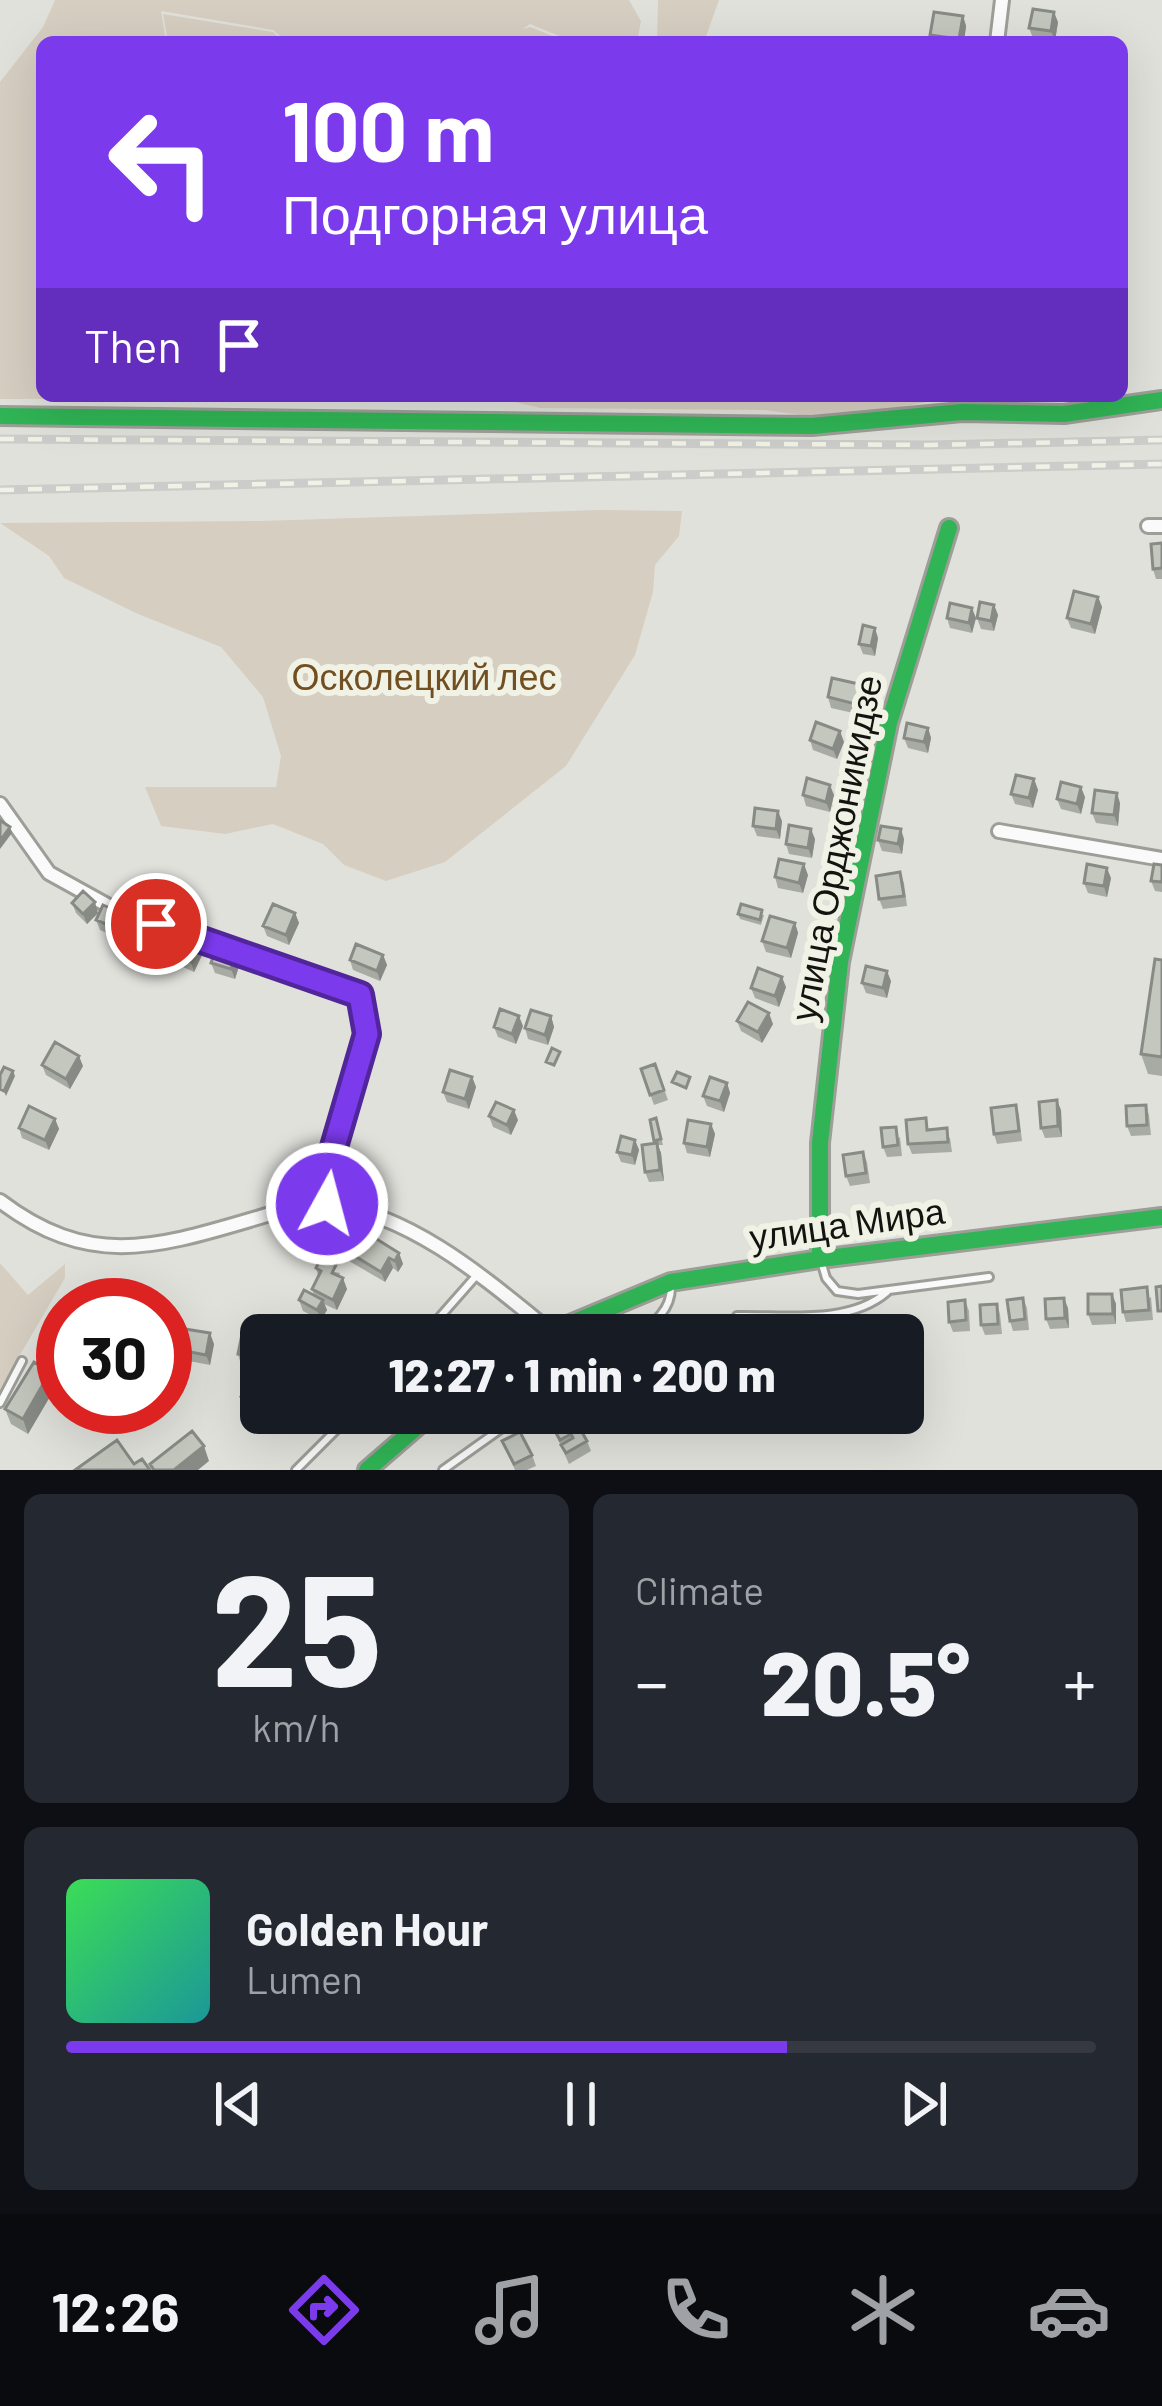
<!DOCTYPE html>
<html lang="en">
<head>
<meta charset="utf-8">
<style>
  :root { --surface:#171b24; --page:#242831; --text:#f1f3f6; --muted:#9ea1a6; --line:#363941; --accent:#7c3aed }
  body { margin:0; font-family:Barlow,sans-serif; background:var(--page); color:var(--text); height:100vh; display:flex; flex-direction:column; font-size:45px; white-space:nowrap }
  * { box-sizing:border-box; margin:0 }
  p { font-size:39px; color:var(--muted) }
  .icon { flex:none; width:66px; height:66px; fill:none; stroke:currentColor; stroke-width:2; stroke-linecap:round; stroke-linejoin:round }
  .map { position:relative; height:1470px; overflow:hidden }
  .drawer { display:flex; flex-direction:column; gap:24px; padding:24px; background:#0d0f14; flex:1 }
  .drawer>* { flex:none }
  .guide { position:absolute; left:36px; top:36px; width:1092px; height:366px; border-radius:18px; box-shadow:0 12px 48px #0002; background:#7c3aed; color:#fff; overflow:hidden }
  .speed { position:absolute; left:36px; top:1278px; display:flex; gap:24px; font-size:60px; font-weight:700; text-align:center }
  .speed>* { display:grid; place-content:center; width:156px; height:156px; border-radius:50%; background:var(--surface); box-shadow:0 12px 48px #0002; line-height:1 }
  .speed .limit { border:18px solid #d22; background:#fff; color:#111 }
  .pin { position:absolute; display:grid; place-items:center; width:102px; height:102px; color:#fff; margin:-51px; border:6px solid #fff; border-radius:50%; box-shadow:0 3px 12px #0007 }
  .me { position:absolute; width:132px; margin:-66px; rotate:7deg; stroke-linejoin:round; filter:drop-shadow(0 0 9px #0008) }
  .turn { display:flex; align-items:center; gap:42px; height:252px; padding:0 48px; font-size:54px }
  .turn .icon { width:156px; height:156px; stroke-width:2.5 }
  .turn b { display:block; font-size:84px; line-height:102px }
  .then { display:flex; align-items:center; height:114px; padding:0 48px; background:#0003; gap:24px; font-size:45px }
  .big { font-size:90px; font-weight:800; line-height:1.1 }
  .drawer .tile { flex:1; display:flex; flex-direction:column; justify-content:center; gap:18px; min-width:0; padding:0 42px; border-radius:18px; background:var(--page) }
  .drawer .dial { align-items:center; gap:0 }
  .dial b { font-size:156px; line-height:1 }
  .song { display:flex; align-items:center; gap:36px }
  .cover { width:144px; height:144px; border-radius:18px; background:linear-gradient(135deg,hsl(130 70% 55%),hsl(180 70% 35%)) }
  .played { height:12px; border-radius:6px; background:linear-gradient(90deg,var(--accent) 70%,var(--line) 70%) }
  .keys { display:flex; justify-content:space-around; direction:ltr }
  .heat { display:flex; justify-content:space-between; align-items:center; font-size:66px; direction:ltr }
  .drawer .tiles { flex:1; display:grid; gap:24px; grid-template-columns:1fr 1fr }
  .tile:last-child { grid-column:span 2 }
  .trip { position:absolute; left:240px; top:1314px; width:684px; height:120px; border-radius:18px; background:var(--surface); box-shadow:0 12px 48px #0002; font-weight:800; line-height:120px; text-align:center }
  .menu { display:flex; height:192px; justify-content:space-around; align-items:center; background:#090b0e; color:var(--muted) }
  .menu .icon { width:84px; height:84px }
  .menu .on { color:var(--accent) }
  .menu b { font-size:54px; color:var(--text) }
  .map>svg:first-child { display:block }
  .green { fill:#d7cec2 }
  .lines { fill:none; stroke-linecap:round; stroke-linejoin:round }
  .lane-casing { stroke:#9e9e99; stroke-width:12 }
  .street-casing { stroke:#9e9e99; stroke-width:18 }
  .fast-casing { stroke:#9e9e99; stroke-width:22 }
  .lane { stroke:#fafafa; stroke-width:6 }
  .street { stroke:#fafafa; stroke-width:12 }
  .fast { stroke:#30b455; stroke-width:16 }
  .rail-casing { stroke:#ccccca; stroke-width:9 }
  .rail { stroke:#f1f2e6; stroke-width:4.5; stroke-dasharray:14; stroke-linecap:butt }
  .wall { fill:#a8aba3 }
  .shaded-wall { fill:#888b85 }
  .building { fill:#c3c7be; stroke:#888b85; stroke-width:3 }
  .route-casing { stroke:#51269a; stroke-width:30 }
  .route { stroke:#7c3aed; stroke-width:21 }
  .labels { text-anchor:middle; stroke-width:12; stroke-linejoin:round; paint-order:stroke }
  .park-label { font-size:36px; fill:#724f20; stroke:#f1f2e6 }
  .street-label { font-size:36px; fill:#13130f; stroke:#f1f2e6 }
</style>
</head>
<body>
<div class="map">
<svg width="1162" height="1470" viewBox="0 0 1162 1470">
  <rect width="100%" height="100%" fill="#e1e1dc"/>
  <!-- green -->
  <path class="green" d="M55,0H629L641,21L637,42H574L530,24L523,29L530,27L568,42H287L273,30L161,11L166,42H42V396L484,398L0,399V82L43,27Z
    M658,0H719L704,42H657Z
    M163,14L273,32L284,42H168Z
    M510,396H937L932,401L834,420L765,410L540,408L511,401Z
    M600,510L682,511L679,536L655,565L653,592L635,655L566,766L445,862L386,881L344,865L323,844L273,824L225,834L161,826L145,787H276L281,756L263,697L221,647L138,614L64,578L49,556L0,523L260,521Z
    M0,1263L28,1295L65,1264V1278L0,1389Z"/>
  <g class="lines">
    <!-- lane casing -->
    <g class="lane-casing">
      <path id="lane" d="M821,1261L826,1278L837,1291L858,1294L989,1277
        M737,1316C785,1315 849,1325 887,1292
        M424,1335L476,1276
        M637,1335C655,1322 671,1310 671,1287
        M0,1403L22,1361
        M296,1470L353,1413
        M443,1470L523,1413"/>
    </g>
    <!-- street casing -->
    <g class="street-casing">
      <path id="street" d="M997,42L1002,0
        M1148,526H1162
        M0,804L49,873L116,910L360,995L367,1034L324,1181L327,1204
        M999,831L1162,859
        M0,1201C87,1267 152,1249 250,1220C274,1213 306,1201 330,1204C414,1216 487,1280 550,1331"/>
    </g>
    <!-- fast casing -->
    <g class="fast-casing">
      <path id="fast" d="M0,416L812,426L962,412L1064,414L1162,400
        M820,1259V1143L840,962L889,723L949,528
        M544,1335L671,1282L820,1259L1162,1217
        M367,1470L433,1413"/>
    </g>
    <!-- lane -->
    <use href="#lane" class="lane"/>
    <!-- street -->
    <use href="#street" class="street"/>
    <!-- fast -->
    <use href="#fast" class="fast"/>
    <!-- rail casing -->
    <g class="rail-casing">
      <path id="rail" d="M0,439L931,445L1162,440
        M0,490L1162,464"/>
    </g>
    <!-- rail -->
    <use href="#rail" class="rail"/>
  </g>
  <!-- wall -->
  <path class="wall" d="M963,16L966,26L964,42H929L932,41L930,35Z
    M1058,22L1055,41L1033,38L1029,28Z
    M1162,543V579H1156L1153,569Z
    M1098,597L1102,607L1095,634L1071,628L1067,618Z
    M994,605L998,615L994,631L981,629L977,618Z
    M947,618H976L972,633L950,628Z
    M878,638L875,656L863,654L859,644Z
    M867,695L862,715L831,708L828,697Z
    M928,728L931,738L928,753L908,748L904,738Z
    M810,740L844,742L837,759L813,750Z
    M1034,779L1038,790L1033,808L1015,804L1011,794Z
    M803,795H834L830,812L806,806Z
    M1085,797L1081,814L1061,809L1057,799Z
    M1120,803L1118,826L1096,823L1092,813Z
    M782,821L780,839L757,836L753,826Z
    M815,839L812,858L789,854L786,844Z
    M904,839L902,854L882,851L878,840Z
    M1162,865V892L1155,891L1151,881Z
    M900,872L904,883L907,906L883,909L879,899Z
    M808,875L803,893L778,888L775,877Z
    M1111,878L1107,897L1088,893L1084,883Z
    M72,903L98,913L87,924L76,913Z
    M119,912L123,922L116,937L100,930L96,920Z
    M295,913L299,923L289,945L267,936L263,926Z
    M738,914L764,915L761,925L740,919Z
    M795,923L798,933L791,958L766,952L762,941Z
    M140,937L165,940L160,954L144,948Z
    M198,944L202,955L194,972L174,963L170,953Z
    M383,955L387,965L380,981L353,970L350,960Z
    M1162,960V1076L1148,1074L1141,1054Z
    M211,963H240L235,979L215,973Z
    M891,981L887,998L866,993L862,983Z
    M786,987L779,1007L755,998L751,988Z
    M551,1016L554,1027L548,1045L528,1039L525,1028Z
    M737,1021L773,1024L762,1043L741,1031Z
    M523,1026L516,1044L498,1037L494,1027Z
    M655,1064L668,1100L654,1105L641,1069Z
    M42,1065L83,1066L70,1089L46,1075Z
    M472,1077L476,1087L469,1109L447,1102L443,1092Z
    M727,1083L730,1093L724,1112L707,1106L703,1096Z
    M1016,1105L1019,1115L1022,1141L997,1144L994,1134Z
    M1146,1105L1149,1115L1151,1135L1131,1136L1127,1126Z
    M1061,1110L1062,1137L1045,1138L1041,1128Z
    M489,1116L518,1120L511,1135L493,1127Z
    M656,1118L663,1145H658L661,1153L664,1181L649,1182L645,1172L655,1143L650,1120Z
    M55,1119L59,1129L49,1150L22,1138L19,1128Z
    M711,1124L715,1134L710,1157L687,1153L684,1143Z
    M929,1130L950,1138L952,1152L912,1154L908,1144Z
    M900,1137L902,1156L887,1157L883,1147Z
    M635,1140L639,1150L635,1165L621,1162L617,1152Z
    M863,1152L867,1162L870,1183L850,1186L846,1176Z
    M345,1250L399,1253L403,1264L398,1272L393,1268L385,1282L349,1261Z
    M316,1268L340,1273L339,1276L347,1289L337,1310L324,1304L327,1310L321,1320L303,1311L299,1300L314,1295L312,1289L318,1275Z
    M1112,1294L1116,1304V1324L1092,1325L1088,1314Z
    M1151,1297L1153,1320L1126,1322L1123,1312Z
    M1023,1298L1027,1308L1029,1330L1013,1331L1010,1321Z
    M965,1300L969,1311L970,1331L953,1332L949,1322Z
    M997,1304L1000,1314L1002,1334L985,1335L981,1325Z
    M1068,1308L1069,1328L1050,1329L1046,1319Z
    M261,1338V1368L241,1365L238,1354Z
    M214,1344L210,1365L173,1358L169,1348Z
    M55,1388L28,1434L11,1424L5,1409Z
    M241,1397L261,1402V1413H266L252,1421Z
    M551,1424L587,1441L591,1451L569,1464Z
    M502,1441L532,1455L536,1466L527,1470H515Z"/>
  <!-- shaded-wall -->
  <path class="shaded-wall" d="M1054,12L1058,22L1055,41L1051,31Z
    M963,16L966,26L964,42H960Z
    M1098,597L1102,607L1095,634L1091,624Z
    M994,605L998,615L994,631L991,621Z
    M972,608L976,618L972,633L969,623Z
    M875,628L878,638L875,656L871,646Z
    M863,685L867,695L862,715L859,705Z
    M928,728L931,738L928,753L924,742Z
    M840,731L844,742L837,759L833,749Z
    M1034,779L1038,790L1033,808L1029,798Z
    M830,785L834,795L830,812L826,802Z
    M1081,787L1085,797L1081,814L1077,804Z
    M1117,793L1120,803L1118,826L1114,815Z
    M778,811L782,821L780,839L776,829Z
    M10,827L12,833L0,849V841Z
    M811,829L815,839L812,858L808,848Z
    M901,829L904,839L902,854L898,844Z
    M804,864L808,875L803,893L799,883Z
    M1107,868L1111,878L1107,897L1104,886Z
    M95,902L98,913L87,924L83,914Z
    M119,912L123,922L116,937L113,927Z
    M295,913L299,923L289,945L286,935Z
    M795,923L798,933L791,958L787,948Z
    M161,930L165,940L160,954L156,944Z
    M198,944L202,955L194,972L191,962Z
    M236,953L240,963L235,979L231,969Z
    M383,955L387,965L380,981L377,971Z
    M887,971L891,981L887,998L883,988Z
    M782,977L786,987L779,1007L775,996Z
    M769,1013L773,1024L762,1043L758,1032Z
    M519,1016L523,1026L516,1044L512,1034Z
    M551,1016L554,1027L548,1045L545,1035Z
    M79,1056L83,1066L70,1089L66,1079Z
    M13,1071L15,1076L6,1096L4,1091Z
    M472,1077L476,1087L469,1109L465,1099Z
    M727,1083L730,1093L724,1112L720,1101Z
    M1057,1100L1061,1110L1062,1137L1058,1126Z
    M514,1110L518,1120L511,1135L507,1125Z
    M55,1119L59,1129L49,1150L45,1140Z
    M711,1124L715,1134L710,1157L707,1147Z
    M635,1140L639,1150L635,1165L632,1155Z
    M657,1143L661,1153L664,1181L660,1170Z
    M399,1253L403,1264L398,1272L395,1261Z
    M389,1258L393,1268L385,1282L381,1272Z
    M343,1278L347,1289L337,1310L333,1300Z
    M1112,1294L1116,1304V1324L1113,1314Z
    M1064,1298L1068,1308L1069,1328L1065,1318Z
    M323,1300L327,1310L321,1320L317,1310Z
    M210,1333L214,1344L210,1365L206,1355Z
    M50,1372L55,1388L28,1434L23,1419Z
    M204,1446L209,1461L198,1470H174Z"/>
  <!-- building -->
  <path class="building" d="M1033,9L1054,12L1051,31L1029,28Z
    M934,12L963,16L959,39L930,35Z
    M1162,543V568L1153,569L1151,544Z
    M1074,591L1098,597L1091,624L1067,618Z
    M980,602L994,605L991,621L977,618Z
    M950,603L972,608L969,623L947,618Z
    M863,625L875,628L871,646L859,644Z
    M832,678L863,685L859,705L828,697Z
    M816,722L840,731L833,749L810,740Z
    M907,723L928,728L924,742L904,738Z
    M1016,775L1034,779L1029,798L1011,794Z
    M807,778L830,785L826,802L803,795Z
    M1061,782L1081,787L1077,804L1057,799Z
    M1095,790L1117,793L1114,815L1092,813Z
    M755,808L778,811L776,829L753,826Z
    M1,821L10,827L0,841V823Z
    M789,825L811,829L808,848L786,844Z
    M881,826L901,829L898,844L878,840Z
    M779,859L804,864L799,883L775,877Z
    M1087,864L1107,868L1104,886L1084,883Z
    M1154,864L1162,865V882L1151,881Z
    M900,872L904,896L879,899L876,876Z
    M83,891L95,902L83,914L72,903Z
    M273,904L295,913L286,935L263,926Z
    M741,904L762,910L760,920L738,914Z
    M103,905L119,912L113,927L96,920Z
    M770,916L795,923L787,948L762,941Z
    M145,924L161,930L156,944L140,937Z
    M177,936L198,944L191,962L170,953Z
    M356,944L383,955L377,971L350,960Z
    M217,946L236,953L231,969L211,963Z
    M1155,959L1162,960V1057L1141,1054Z
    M866,966L887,971L883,988L862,983Z
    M758,968L782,977L775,996L751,988Z
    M748,1002L769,1013L758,1032L737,1021Z
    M500,1009L519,1016L512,1034L494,1027Z
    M531,1010L551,1016L545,1035L525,1028Z
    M55,1042L79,1056L66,1079L42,1065Z
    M552,1048L560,1052L554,1065L546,1062Z
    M655,1064L664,1090L650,1095L641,1069Z
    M4,1067L13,1071L4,1091L0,1089V1075Z
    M450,1070L472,1077L465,1099L443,1092Z
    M677,1072L690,1077L686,1088L672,1082Z
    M710,1077L727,1083L720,1101L703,1096Z
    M1057,1100L1058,1126L1041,1128L1039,1102Z
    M496,1102L514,1110L507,1125L489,1116Z
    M1016,1105L1019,1131L994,1134L991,1108Z
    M1146,1105L1147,1125L1127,1126L1126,1106Z
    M29,1106L55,1119L45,1140L19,1128Z
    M656,1118L661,1139L654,1141L650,1120Z
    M926,1118L927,1130L947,1128L948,1142L908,1144L906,1120Z
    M688,1120L711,1124L707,1147L684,1143Z
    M896,1127L898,1145L883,1147L881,1128Z
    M621,1136L635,1140L632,1155L617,1152Z
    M657,1143L660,1170L645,1172L642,1145Z
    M863,1152L866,1173L846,1176L843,1155Z
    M359,1228L399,1253L395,1261L389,1258L381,1272L345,1250Z
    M322,1256L337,1263L332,1273L343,1278L333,1300L312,1289L321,1271L316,1268Z
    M1162,1286V1311H1158L1156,1287Z
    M1147,1287L1149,1310L1123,1312L1121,1290Z
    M304,1290L323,1300L317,1310L299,1300Z
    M1088,1294H1112L1113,1314H1088Z
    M1023,1298L1025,1319L1010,1321L1007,1300Z
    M1064,1298L1065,1318L1046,1319L1045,1299Z
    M965,1300L966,1320L949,1322L948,1302Z
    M997,1304L998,1324L981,1325L980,1305Z
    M849,1321L853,1335H826L824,1327Z
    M804,1325L805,1335H782L781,1328Z
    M173,1327L210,1333L206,1355L169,1348Z
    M242,1334L261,1338V1359L238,1354Z
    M34,1362L50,1372L23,1419L5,1409Z
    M255,1390L261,1404L248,1410L241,1397Z
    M571,1413L587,1441L566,1453L561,1445L573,1438L571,1434L560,1440L551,1424Z
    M192,1431L204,1446L174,1470H154L150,1464Z
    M520,1432L532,1455L514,1464L502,1441Z
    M117,1440L134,1464L142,1459L150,1470H75Z"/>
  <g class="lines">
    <!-- route casing -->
    <g class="route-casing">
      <path id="route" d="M156,924L360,995L367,1034L324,1181L327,1204"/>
    </g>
    <!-- route -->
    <use href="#route" class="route"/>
  </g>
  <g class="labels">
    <!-- park labels -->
    <g class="park-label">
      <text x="424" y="690">Осколецкий лес</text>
    </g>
    <!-- street labels -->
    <g class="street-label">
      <text transform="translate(836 848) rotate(-79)" y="13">улица Орджоникидзе</text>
      <text transform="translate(847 1224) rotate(-8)" y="13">улица Мира</text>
    </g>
  </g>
</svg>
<div class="speed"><div class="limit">30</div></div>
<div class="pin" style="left:156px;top:924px;background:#d93025"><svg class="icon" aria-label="arrive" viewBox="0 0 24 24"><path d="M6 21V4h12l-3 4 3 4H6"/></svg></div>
<svg class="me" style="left:327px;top:1204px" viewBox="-20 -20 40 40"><circle r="17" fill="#7c3aed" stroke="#fff" stroke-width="3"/><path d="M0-11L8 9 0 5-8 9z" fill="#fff"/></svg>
<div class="trip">12:27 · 1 min · 200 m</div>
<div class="guide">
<div class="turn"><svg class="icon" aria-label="left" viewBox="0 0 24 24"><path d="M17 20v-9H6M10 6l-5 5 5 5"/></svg><div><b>100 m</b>Подгорная улица</div></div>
<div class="then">Then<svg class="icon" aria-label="arrive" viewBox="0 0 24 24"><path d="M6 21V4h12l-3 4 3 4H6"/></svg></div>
</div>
</div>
<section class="drawer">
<div class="tiles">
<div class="tile dial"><b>25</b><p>km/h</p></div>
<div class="tile"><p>Climate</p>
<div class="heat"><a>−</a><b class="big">20.5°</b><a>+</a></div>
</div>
<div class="tile">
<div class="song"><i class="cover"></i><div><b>Golden Hour</b><p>Lumen</p></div></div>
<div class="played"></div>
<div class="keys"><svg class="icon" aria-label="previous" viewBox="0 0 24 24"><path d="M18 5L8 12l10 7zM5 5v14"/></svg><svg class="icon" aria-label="pause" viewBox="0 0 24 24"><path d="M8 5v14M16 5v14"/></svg><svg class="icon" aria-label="next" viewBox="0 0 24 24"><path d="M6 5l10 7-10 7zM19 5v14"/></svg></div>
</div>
</div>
</section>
<nav class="menu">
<b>12:26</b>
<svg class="icon on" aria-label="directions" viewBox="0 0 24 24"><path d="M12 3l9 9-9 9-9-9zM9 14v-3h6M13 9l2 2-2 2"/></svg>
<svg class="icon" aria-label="music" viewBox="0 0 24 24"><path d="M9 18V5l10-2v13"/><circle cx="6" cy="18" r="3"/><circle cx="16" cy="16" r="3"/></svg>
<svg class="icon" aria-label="phone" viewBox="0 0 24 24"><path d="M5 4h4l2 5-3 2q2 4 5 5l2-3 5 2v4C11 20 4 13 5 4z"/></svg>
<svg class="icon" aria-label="climate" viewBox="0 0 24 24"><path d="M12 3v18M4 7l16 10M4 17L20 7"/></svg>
<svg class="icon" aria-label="car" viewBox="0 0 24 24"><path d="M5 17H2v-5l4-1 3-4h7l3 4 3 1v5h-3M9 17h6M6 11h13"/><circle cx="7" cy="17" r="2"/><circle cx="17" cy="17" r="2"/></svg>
</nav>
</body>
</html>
